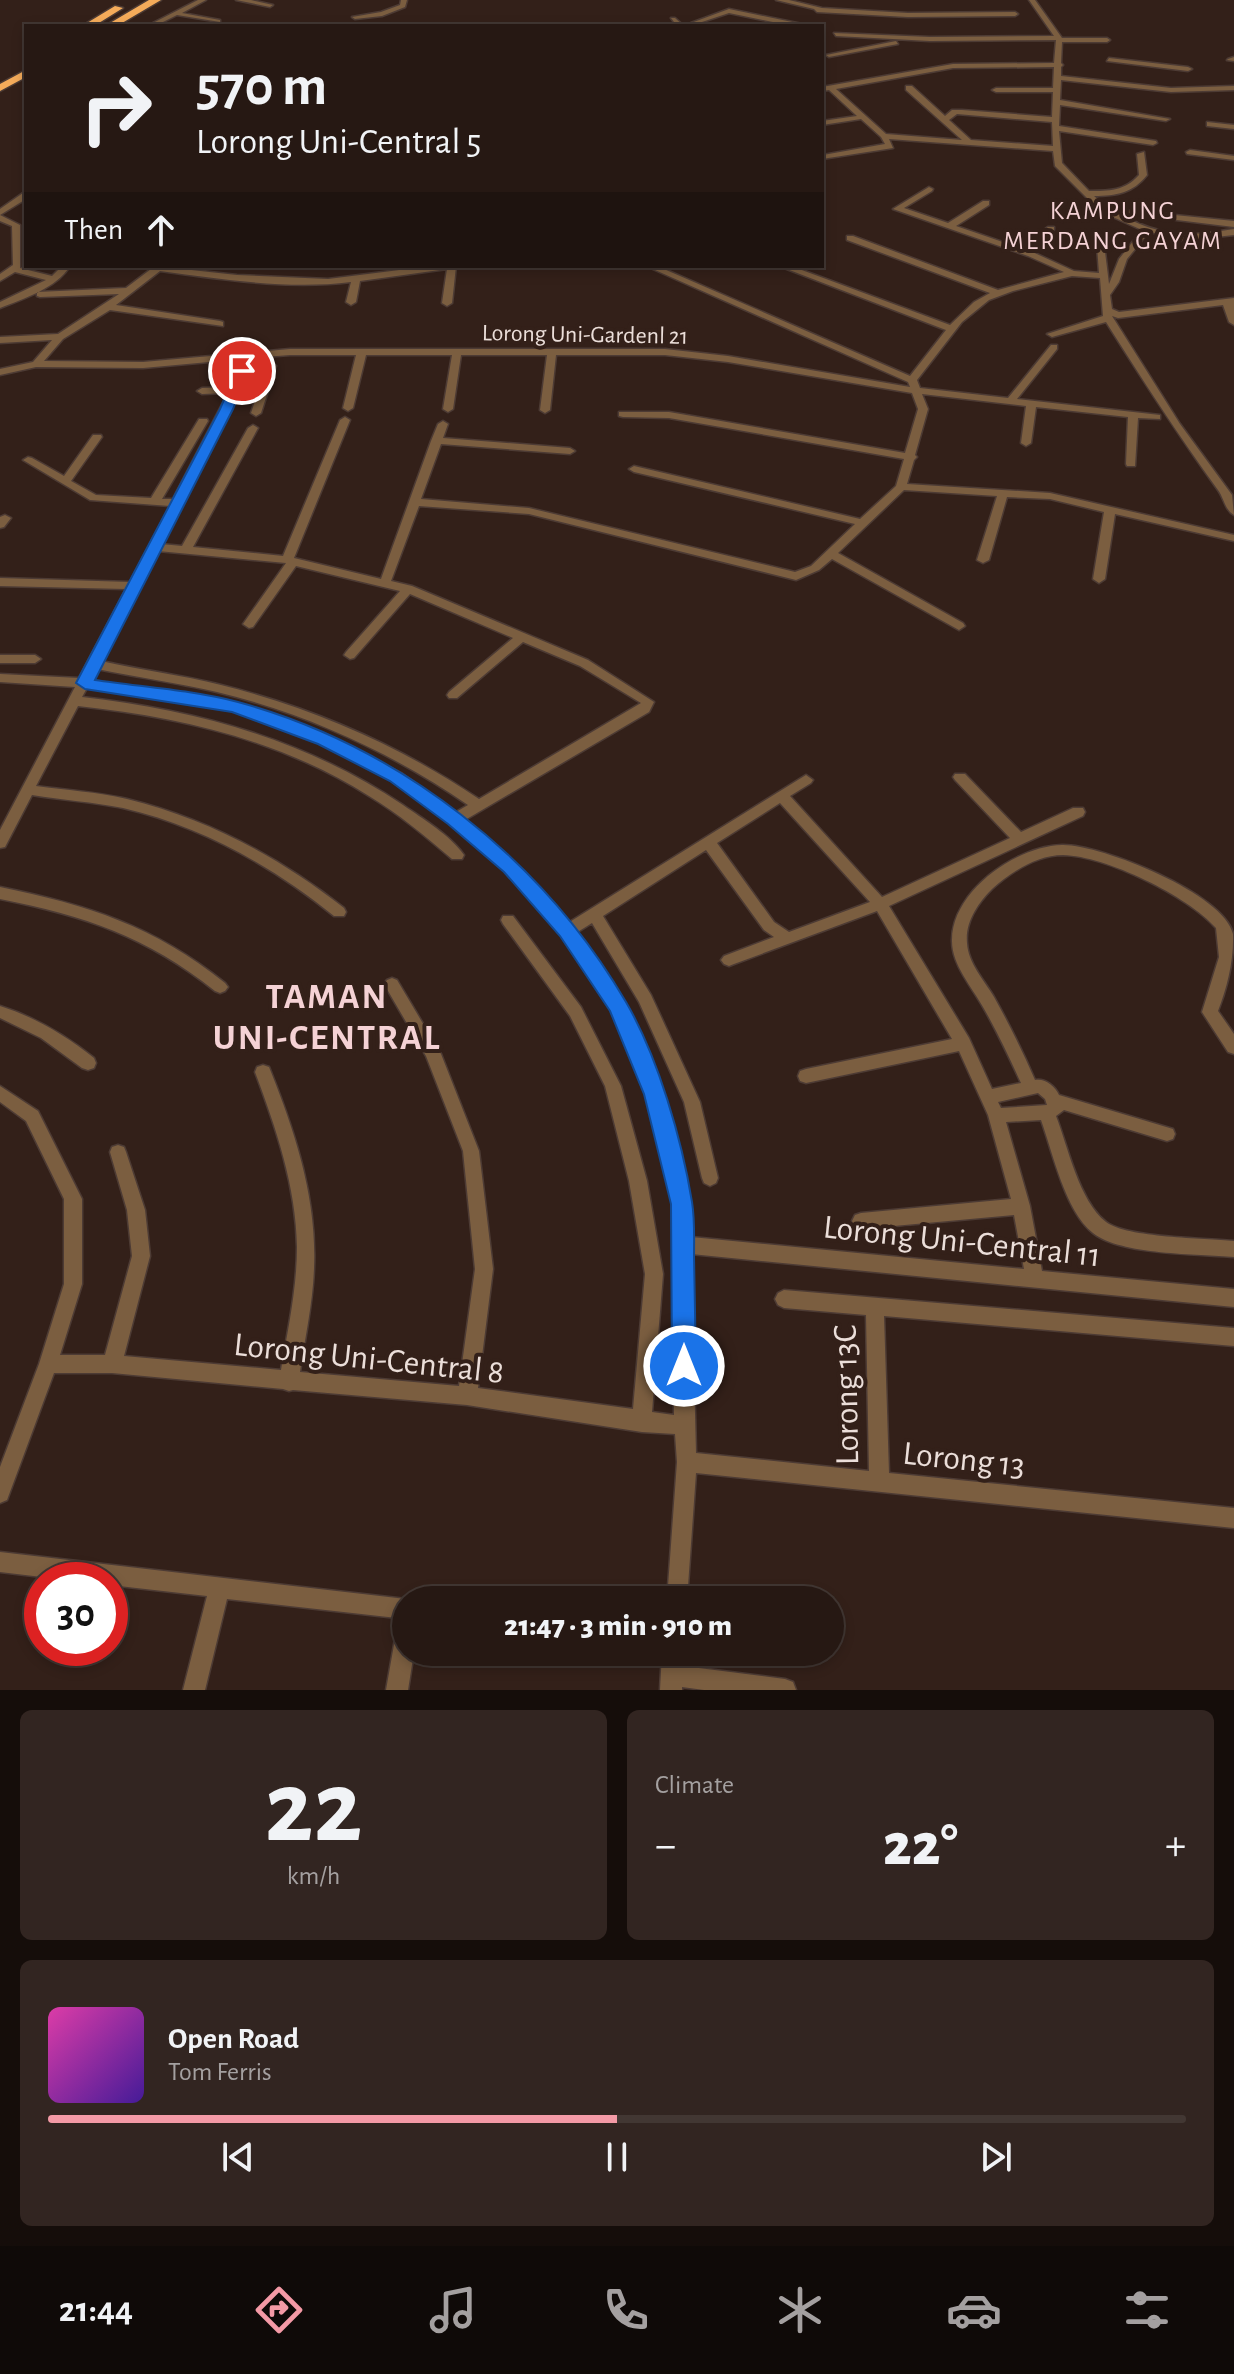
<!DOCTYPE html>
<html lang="en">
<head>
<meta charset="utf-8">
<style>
  :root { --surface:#261813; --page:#322521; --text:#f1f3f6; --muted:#a4a0a0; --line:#423733; --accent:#f49aa6 }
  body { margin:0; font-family:"Alegreya Sans",sans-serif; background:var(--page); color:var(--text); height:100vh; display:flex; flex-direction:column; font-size:30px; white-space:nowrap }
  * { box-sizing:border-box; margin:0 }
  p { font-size:26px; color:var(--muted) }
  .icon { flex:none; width:44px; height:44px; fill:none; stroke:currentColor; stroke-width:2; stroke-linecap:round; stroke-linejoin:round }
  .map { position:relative; height:1690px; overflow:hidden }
  .drawer { display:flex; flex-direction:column; gap:20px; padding:20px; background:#150d0a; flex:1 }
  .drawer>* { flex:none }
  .guide { position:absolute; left:24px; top:24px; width:800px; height:244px; border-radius:0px; box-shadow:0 4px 12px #0003,0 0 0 2px var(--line); background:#261813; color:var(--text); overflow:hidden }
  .speed { position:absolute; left:24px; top:1562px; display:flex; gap:16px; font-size:40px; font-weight:700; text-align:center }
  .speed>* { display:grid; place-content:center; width:104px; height:104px; border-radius:50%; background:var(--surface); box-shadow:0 4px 12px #0003,0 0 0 2px var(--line); line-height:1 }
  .speed .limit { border:12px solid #d22; background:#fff; color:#111 }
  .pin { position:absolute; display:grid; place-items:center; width:68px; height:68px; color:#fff; margin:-34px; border:4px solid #fff; border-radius:50%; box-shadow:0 2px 8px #0007 }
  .me { position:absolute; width:88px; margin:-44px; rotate:0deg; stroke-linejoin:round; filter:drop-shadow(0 0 6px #0008) }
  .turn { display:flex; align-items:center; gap:28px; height:168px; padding:0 40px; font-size:36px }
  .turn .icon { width:104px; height:104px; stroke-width:2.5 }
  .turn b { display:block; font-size:56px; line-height:68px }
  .then { display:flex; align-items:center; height:76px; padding:0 40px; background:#0003; gap:16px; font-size:30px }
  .big { font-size:60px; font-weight:800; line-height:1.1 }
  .drawer .widget { flex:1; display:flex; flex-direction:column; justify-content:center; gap:12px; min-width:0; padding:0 28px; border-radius:12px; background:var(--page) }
  .drawer .dial { align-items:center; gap:0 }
  .dial b { font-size:104px; line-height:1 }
  .song { display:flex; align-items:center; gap:24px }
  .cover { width:96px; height:96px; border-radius:12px; background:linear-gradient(135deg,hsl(320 70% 55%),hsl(260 70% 35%)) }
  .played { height:8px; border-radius:4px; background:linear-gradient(90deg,var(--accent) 50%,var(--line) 50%) }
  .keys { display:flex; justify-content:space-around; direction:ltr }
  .heat { display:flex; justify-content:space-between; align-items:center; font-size:44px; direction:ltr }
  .drawer .tiles { flex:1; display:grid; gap:20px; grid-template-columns:1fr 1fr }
  .widget:last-child { grid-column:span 2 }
  .trip { position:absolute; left:392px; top:1586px; width:452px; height:80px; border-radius:40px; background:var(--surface); box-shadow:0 4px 12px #0003,0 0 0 2px var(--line); font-weight:800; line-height:80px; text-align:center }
  .dock { display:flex; height:128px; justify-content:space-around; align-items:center; background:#0f0a08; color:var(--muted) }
  .dock .icon { width:56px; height:56px }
  .dock .active { color:var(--accent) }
  .dock b { font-size:36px; color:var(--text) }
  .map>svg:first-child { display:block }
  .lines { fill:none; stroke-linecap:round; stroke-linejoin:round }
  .minor-casing { stroke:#4d3b34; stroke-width:3 }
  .highway-casing { stroke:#4d3b34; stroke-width:3 }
  .minor { fill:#7b5e40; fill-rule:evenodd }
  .highway { fill:#f4ab5a; fill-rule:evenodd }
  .route { fill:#1a73e8; stroke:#114b97; stroke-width:2 }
  .labels { text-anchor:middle; stroke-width:8; stroke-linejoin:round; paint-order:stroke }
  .far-street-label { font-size:24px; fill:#ebded9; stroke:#332019 }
  .far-quarter-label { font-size:26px; letter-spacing:2px; fill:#f5d2d5; stroke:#332019 }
  .near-street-label { font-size:34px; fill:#ebded9; stroke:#332019 }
  .district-label { font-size:36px; font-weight:bold; letter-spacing:2px; fill:#f5d2d5; stroke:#332019 }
</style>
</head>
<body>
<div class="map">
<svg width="1234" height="1690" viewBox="0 0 1234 1690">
  <rect width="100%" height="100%" fill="#332019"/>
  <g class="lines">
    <!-- minor casing -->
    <g class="minor-casing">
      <path id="minor" d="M198,0H206L182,13L220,20V22L177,15L155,26H147Z
        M236,0H251L273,5L270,7Z
        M401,0H407L405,7L382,16L355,19L352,17L381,12L400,5Z
        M776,0H789L822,8L908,13L1015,12L1018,14L1015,16L908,17L817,12L814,9Z
        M1029,0H1035L1062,38H1107L1110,40L1107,42H1062L1061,63L1063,65L1061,67V76L1171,88L1234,86V90L1171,92L1061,80L1060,100L1170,119L1166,121L1060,105L1059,126L1156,141L1157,143L1153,145L1059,131L1062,163L1089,191C1109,191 1125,191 1139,175L1137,154L1144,152L1147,175C1133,193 1116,196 1094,196C1117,217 1157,235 1189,234C1204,234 1219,231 1234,229V235L1179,241L1175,237L1149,232L1127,259L1119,282L1110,295L1112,309L1119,312L1234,298V325L1229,322L1223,305L1118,318L1112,316L1180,424L1232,495L1234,515C1225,510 1224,498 1218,490C1178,435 1142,379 1106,322L1052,337L1047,334L1103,316L1100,278L1072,276L1013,291L989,300L962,322L917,380L920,388L1008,398L1051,345H1057V349L1017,399L1160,415V419L1138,418L1135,466H1127L1126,464L1128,417L1036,407L1031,443L1026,446L1021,443L1026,406L922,394L928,409L915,455L917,457L914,460L907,484L1050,493L1234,535V541L1115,514L1105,579L1099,583L1093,579L1104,512L1050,499L1007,497L989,560L983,563L977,560L997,496L904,490L838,553L963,623L965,626L959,630L832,559L819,570L796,580L529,514L419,506L391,581L412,586L588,660L654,702L649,712L465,820L515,863L568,923L806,775L813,780L811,783L790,796L882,897L1010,838L955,780L953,777L955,774H965L1021,832L1073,808H1083L1085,812L1083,816L889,906L969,1038L992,1089L1021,1083C1009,1057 997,1031 983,1007C972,987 952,965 952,941C951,892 1016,846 1062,845C1100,844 1225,894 1233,934C1234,960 1227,988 1218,1011L1234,1034V1054L1228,1052L1202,1012L1219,957L1216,928C1188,896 1106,856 1063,855C1037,855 1011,872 992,889C978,903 965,922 967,943C968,963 984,980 994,997C1009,1024 1023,1052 1035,1080C1045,1078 1055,1086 1059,1095L1173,1129L1175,1134L1173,1139L1167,1141L1064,1110L1056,1116C1068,1147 1079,1201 1106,1222C1127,1238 1205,1238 1234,1241V1257C1199,1254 1120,1255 1093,1233C1065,1211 1053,1153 1041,1120L1006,1122L1030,1206L1042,1271L1234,1289V1307L691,1254L696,1453L869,1471L866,1315L784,1308L778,1305L775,1299L778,1293L784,1290L1234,1328V1346L884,1316L889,1473L1234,1508V1528L696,1473L687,1600H667L677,1462L675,1434L642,1432L467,1405L293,1390L289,1391L283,1389L112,1373H54L7,1500L0,1503V1467L39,1364L64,1284V1199L26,1121L0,1102V1086L38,1111L82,1199V1284L60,1355H105L132,1256L127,1210L110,1152L112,1147L118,1145L124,1147L126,1152L145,1210L150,1256L124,1356L281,1370C288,1329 297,1288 297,1247C296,1186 276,1128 255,1072L257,1067L263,1065L269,1067L271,1072C296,1135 317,1200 314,1268C313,1303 305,1337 300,1372L459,1386L475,1269L463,1151L426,1056L384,984L387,980L392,978L397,980L441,1054L479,1151L493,1269L478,1388L633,1409L645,1274L629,1181L605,1086L570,1016L503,924L501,920L503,916H513L581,1007L621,1086L647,1181L663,1274L652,1412L674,1415L673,1204L647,1094L612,1010L562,935L505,871L450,823L391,779L319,743L233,711L87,688L82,697C197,710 306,740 403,805C423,819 450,835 464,855L462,859H452C425,836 399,814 369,796C281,740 180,717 78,706L36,786C66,790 97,792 127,799C208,819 279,857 344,908L346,912L344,916H334C272,866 201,826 123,808C93,802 62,800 32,795L5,847L0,848V830L75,687L0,682V674L79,678L126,589L0,586V578L130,582L170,506L90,500L23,460L28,457L32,458L64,476L93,435H101L102,437L71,481L96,495L151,498L199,419H207L208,421L162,499H173L228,393L202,394L197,391L202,388L230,387L242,359L143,368L36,367L0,375V369L33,362L52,340L0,343V337L58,334L119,294L40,297L37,296V292L126,288L155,266L237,275L328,279L431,266H456L452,303L447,306L442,303L447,269L360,281L356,302L351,305L346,302L351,282C288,290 222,279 160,271L116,305L220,321L223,322V326L110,310L63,339L44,361L143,362L290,349H665L728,356L910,387L908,382L646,266H657L910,376L946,330L779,266H791L950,325L974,302L990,293L847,240V236H853L998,290L1064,272L1028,256L893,209L929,187L933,189L932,191L904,208L948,223L983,201H989V205L956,226L1020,248L1048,227H1054V231L1028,250L1074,271L1099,273L1097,246L1104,244L1109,284L1119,259L1142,230L1115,218L1092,203L1055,166L1053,151L889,139L893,148L822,159L823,155L885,144L881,137L861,119L822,125V121L857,116L829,90L822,91V87L953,64L1054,63L1056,40L930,41L836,36L834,33L930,37L1054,36ZM1054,67L1053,88H996L992,90L996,92H1053L1052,117L962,110H952L945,116L912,86H906V90L962,140L886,134L836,89L953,68ZM957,114L1052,122L1053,146L971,140L949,120ZM290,355H356L343,408L348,411L353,408L366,355H452L443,409L448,412L453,409L461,355H547L540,410L545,413L550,410L556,355H665L728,362L912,393L918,409L905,453L669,412H619V416L623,417L669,418L904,459L896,486L860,519L634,466L629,469L634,472L855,524L811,566L795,572L529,508L421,499L441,444L570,454L575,451L570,448L443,438L448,424L443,421L438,424L431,441L381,579L294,558L350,420L345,417L340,420L283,556L193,547L258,428L253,425L248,428L182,546L161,544L238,393L258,392L251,413L256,416L261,413L276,366L268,364L260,386L240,387L252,358ZM158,551L286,563L243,624L249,628L253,627L296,566L400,591L346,652L344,655L350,659L354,658L410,594L513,638L449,692L447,695L449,698H457L523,642L580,666L641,703L479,799C400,746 314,708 221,685C182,675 141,670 101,661ZM97,669C137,677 178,683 217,692C308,714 392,753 468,805L456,812L401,773L329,737L240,704L91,680ZM780,803L870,902L789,932L774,922L717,843ZM706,850L764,930L774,937L724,956L721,960L724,964L729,966L734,964L877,911L952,1039L806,1069L800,1071L798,1076L800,1081L806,1083L959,1051L988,1115L1011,1199L861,1213L855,1215L852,1221L855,1227L861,1229L1014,1215L1024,1269L691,1237V1204L663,1094L624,1003L576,933L592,923L639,1002L684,1102L702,1178L704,1183L710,1186L716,1183L718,1178L700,1102L651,995L603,916ZM1038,1093L1045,1099L1047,1105L1001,1108L998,1102Z
        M729,9L802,24L805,26H792L729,13L696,24L691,23Z
        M671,18H675L684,26H677Z
        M896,41L898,44L829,57L826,55Z
        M1234,57V61L1227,60L1228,59Z
        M1109,58L1188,67L1192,69L1188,71L1107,61Z
        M1207,122L1234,125V129L1207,126Z
        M1190,150L1234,156V160L1187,154L1186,152Z
        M23,193H26V199L0,215L20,225V268L52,276L62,266H70C57,288 23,299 0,308V302L46,280L15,272L0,281V274L13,265L12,226L0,221V209Z
        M1125,210L1234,221V227L1128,214L1124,212Z
        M5,515L11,518L4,527L0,528V517Z
        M0,655H35L41,659L35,663H0Z
        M0,887C88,905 154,926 225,983L228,987L225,991L220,993L215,991C146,936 85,916 0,899Z
        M0,1006C35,1017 65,1035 94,1058L96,1063L94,1068L88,1070L82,1068L41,1038L0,1018Z
        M0,1552L406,1599L409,1600H406V1619L227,1599L205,1690H183L207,1596L110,1585V1580H67L0,1572Z
        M406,1628V1652H414L408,1690H386L395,1639L399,1632Z
        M662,1652H684L683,1666L785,1679L793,1682L796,1690H704L682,1687V1690H660Z"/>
    </g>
    <!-- highway casing -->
    <g class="highway-casing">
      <path id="highway" d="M149,0H161L117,26H105Z
        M115,6L123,8L94,26H82Z
        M26,70V77L0,91V84Z"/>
    </g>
    <!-- minor -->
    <use href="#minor" class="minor"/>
    <!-- highway -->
    <use href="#highway" class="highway"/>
  </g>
  <!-- route -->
  <path class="route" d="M237,369L248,371L233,409L95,680C142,687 192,690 238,702C399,746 542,858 626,1002C658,1057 682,1140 692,1202C695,1220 694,1239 694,1257C695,1293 695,1329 696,1366L692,1374L684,1378L675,1374L672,1366L671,1204L644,1094L610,1011L560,936L504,872L448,824L390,781L318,744L232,712L85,689L76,683L220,409Z"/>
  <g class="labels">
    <!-- far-street labels -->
    <g class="far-street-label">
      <text transform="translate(585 334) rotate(1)" y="8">Lorong Uni-Gardenl 21</text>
    </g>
    <!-- far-quarter labels -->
    <g class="far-quarter-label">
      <text x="1113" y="219">KAMPUNG<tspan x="1113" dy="30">MERDANG GAYAM</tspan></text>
    </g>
    <!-- near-street labels -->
    <g class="near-street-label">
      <text transform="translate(962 1240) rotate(6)" y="12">Lorong Uni-Central 11</text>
      <text transform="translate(369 1357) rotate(6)" y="12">Lorong Uni-Central 8</text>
      <text transform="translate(845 1395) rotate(-91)" y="12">Lorong 13C</text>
      <text transform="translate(964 1458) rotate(6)" y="12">Lorong 13</text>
    </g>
    <!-- district labels -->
    <g class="district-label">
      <text x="327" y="1008">TAMAN<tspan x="327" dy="41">UNI-CENTRAL</tspan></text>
    </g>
  </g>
</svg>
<div class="speed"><div class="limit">30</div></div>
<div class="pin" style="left:242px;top:371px;background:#d93025"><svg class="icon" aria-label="arrive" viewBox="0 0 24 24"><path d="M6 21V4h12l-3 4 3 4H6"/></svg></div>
<svg class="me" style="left:684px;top:1366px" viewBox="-20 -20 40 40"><circle r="17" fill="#1a73e8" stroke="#fff" stroke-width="3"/><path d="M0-11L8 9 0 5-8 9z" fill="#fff"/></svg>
<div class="trip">21:47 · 3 min · 910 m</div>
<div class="guide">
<div class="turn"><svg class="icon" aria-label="right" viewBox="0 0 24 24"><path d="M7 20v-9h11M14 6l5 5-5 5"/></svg><div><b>570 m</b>Lorong Uni-Central 5</div></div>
<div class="then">Then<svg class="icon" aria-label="ahead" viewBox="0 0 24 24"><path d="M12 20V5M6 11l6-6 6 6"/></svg></div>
</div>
</div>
<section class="drawer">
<div class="tiles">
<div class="widget dial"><b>22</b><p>km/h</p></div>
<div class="widget"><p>Climate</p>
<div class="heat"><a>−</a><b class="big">22°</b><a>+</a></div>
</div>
<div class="widget">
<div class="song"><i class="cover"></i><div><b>Open Road</b><p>Tom Ferris</p></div></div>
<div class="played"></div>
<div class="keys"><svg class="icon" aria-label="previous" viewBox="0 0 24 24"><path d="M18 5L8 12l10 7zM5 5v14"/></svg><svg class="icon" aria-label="pause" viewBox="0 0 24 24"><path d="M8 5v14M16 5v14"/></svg><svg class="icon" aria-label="next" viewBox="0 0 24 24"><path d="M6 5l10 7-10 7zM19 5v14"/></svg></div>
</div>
</div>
</section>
<nav class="dock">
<b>21:44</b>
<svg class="icon active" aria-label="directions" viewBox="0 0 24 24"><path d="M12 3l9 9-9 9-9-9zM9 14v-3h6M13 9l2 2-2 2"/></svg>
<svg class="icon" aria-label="music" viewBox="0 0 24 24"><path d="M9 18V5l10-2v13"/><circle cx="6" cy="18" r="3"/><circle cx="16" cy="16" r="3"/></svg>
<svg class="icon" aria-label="phone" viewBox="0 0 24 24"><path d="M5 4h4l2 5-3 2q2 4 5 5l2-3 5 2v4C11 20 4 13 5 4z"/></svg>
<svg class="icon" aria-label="climate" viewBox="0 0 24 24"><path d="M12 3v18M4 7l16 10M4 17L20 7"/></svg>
<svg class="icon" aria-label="car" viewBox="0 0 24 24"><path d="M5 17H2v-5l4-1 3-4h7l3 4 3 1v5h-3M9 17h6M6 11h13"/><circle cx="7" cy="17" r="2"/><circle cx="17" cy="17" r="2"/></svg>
<svg class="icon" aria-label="filters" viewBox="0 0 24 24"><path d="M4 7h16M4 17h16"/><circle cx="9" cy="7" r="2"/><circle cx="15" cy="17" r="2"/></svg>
</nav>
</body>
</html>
